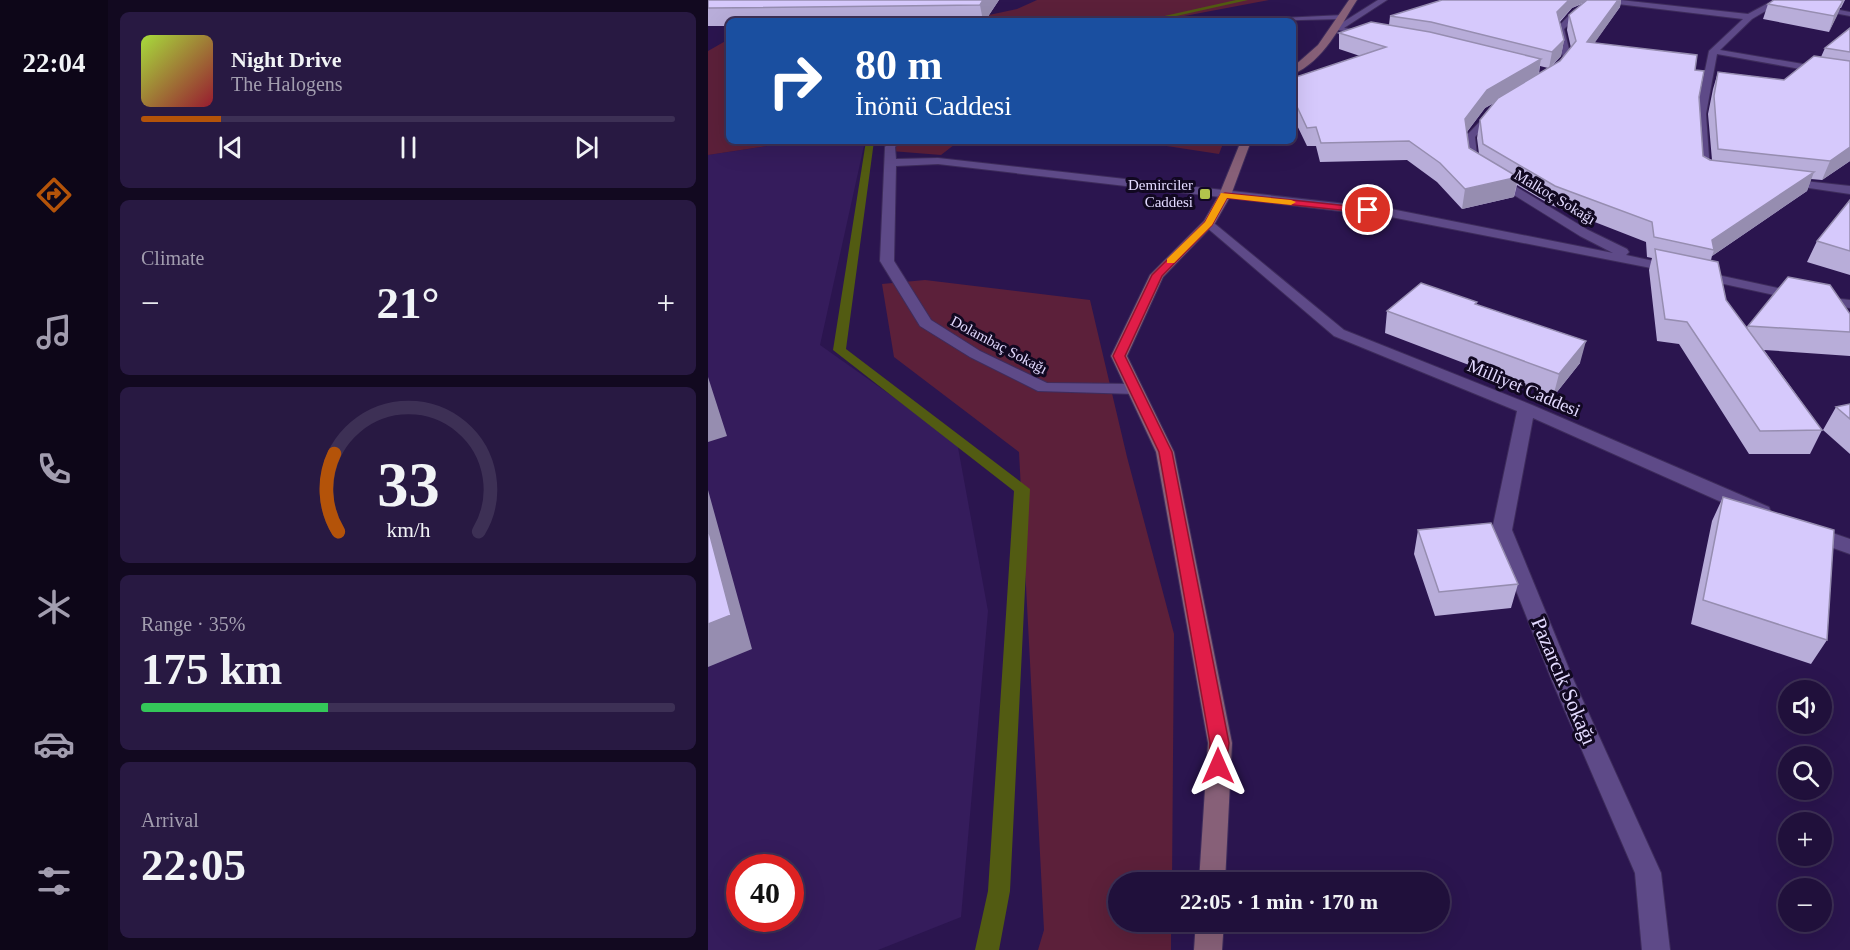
<!DOCTYPE html>
<html lang="en">
<head>
<meta charset="utf-8">
<style>
  :root { --surface:#20103b; --page:#281942; --text:#f1f3f6; --muted:#a29daf; --line:#3d3055; --accent:#b45309 }
  body { margin:0; font-family:"Times New Roman",serif; background:var(--page); color:var(--text); height:100vh; display:flex; flex-direction:column; font-size:22px; white-space:nowrap }
  * { box-sizing:border-box; margin:0 }
  p { font-size:20px; color:var(--muted) }
  .icon { flex:none; width:33px; height:33px; fill:none; stroke:currentColor; stroke-width:2; stroke-linecap:round; stroke-linejoin:round }
  .map { position:relative; flex:1; overflow:hidden }
  .side { display:flex; flex-direction:column; gap:12px; padding:12px; background:#120920; width:600px }
  .side>* { flex:none }
  .banner { position:absolute; left:18px; top:18px; width:570px; height:126px; border-radius:9px; box-shadow:0 6px 24px #0002,0 0 0 2px var(--line); background:#1a4fa0; color:#fff; overflow:hidden }
  .controls { position:absolute; left:1070px; top:680px; display:grid; gap:12px }
  .controls a { display:grid; place-items:center; width:54px; height:54px; border-radius:50%; background:var(--surface); box-shadow:0 6px 24px #0002,0 0 0 2px var(--line); font-size:30px }
  .speed { position:absolute; left:18px; top:854px; display:flex; gap:12px; font-size:30px; font-weight:700; text-align:center }
  .speed>* { display:grid; place-content:center; width:78px; height:78px; border-radius:50%; background:var(--surface); box-shadow:0 6px 24px #0002,0 0 0 2px var(--line); line-height:1 }
  .speed .limit { border:9px solid #d22; background:#fff; color:#111 }
  .pin { position:absolute; display:grid; place-items:center; width:51px; height:51px; color:#fff; margin:-26px; border:3px solid #fff; border-radius:50%; box-shadow:0 2px 6px #0007 }
  .me { position:absolute; width:66px; margin:-33px; rotate:0deg; stroke-linejoin:round; filter:drop-shadow(0 0 4px #0008) }
  .turn { display:flex; align-items:center; gap:21px; height:126px; padding:0 30px; font-size:27px }
  .turn .icon { width:78px; height:78px; stroke-width:2.5 }
  .turn b { display:block; font-size:42px; line-height:51px }
  .big { font-size:45px; font-weight:700; line-height:1.1 }
  .side .card { flex:1; display:flex; flex-direction:column; justify-content:center; gap:9px; min-width:0; padding:0 21px; border-radius:9px; background:var(--page) }
  .side .dial { align-items:center; gap:0 }
  .dial svg { height:156px; overflow:visible; fill:none; stroke:var(--line); stroke-width:7; stroke-linecap:round; text-anchor:middle }
  .dial text { fill:var(--text); stroke:none }
  .song { display:flex; align-items:center; gap:18px }
  .cover { width:72px; height:72px; border-radius:9px; background:linear-gradient(135deg,hsl(80 70% 55%),hsl(350 70% 35%)) }
  .played { height:6px; border-radius:3px; background:linear-gradient(90deg,var(--accent) 15%,var(--line) 15%) }
  .keys { display:flex; justify-content:space-around; direction:ltr }
  .heat { display:flex; justify-content:space-between; align-items:center; font-size:33px; direction:ltr }
  .charge { height:9px; border-radius:4px; background:linear-gradient(90deg,#34c759 35%,var(--line) 0) }
  .trip { position:absolute; left:400px; top:872px; width:342px; height:60px; border-radius:30px; background:var(--surface); box-shadow:0 6px 24px #0002,0 0 0 2px var(--line); font-weight:700; line-height:60px; text-align:center }
  main { display:flex; flex:1; min-height:0 }
  .tabs { display:flex; flex-direction:column; width:108px; justify-content:space-around; align-items:center; background:#0d0618; color:var(--muted) }
  .tabs .icon { width:42px; height:42px }
  .tabs .active { color:var(--accent) }
  .tabs b { font-size:27px; color:var(--text) }
  .map>svg:first-child { display:block }
  .built { fill:#351c5c; fill-rule:evenodd }
  .green { fill:#5c203a }
  .lines { fill:none; stroke-linecap:round; stroke-linejoin:round }
  .stream { fill:#525b12; fill-rule:evenodd }
  .street-casing { stroke:#3e2c5c; stroke-width:2 }
  .secondary-casing { stroke:#3e2c5c; stroke-width:2 }
  .street { fill:#5e4a88; fill-rule:evenodd }
  .secondary { fill:#876078; fill-rule:evenodd }
  .wall { fill:#b8add9; fill-rule:evenodd }
  .shaded-wall { fill:#968db0 }
  .building { fill:#d6c9fc; stroke:#968db0; stroke-width:1.5 }
  .route { fill:#e11d48; stroke:#92132f; stroke-width:1.5 }
  .slow { fill:#f59e0b }
  .poi-dot { fill:#b2c34c; stroke:#110821; stroke-width:2 }
  .labels { text-anchor:middle; stroke-width:6; stroke-linejoin:round; paint-order:stroke }
  .far-poi-label { font-size:15px; fill:#e3daff; stroke:#110821; text-anchor:end }
  .far-street-label { font-size:15px; fill:#e3daff; stroke:#110821 }
  .street-label { font-size:18px; fill:#e3daff; stroke:#110821 }
  .near-street-label { font-size:21px; fill:#e3daff; stroke:#110821 }
</style>
</head>
<body>
<main>
<nav class="tabs">
<b>22:04</b>
<svg class="icon active" aria-label="directions" viewBox="0 0 24 24"><path d="M12 3l9 9-9 9-9-9zM9 14v-3h6M13 9l2 2-2 2"/></svg>
<svg class="icon" aria-label="music" viewBox="0 0 24 24"><path d="M9 18V5l10-2v13"/><circle cx="6" cy="18" r="3"/><circle cx="16" cy="16" r="3"/></svg>
<svg class="icon" aria-label="phone" viewBox="0 0 24 24"><path d="M5 4h4l2 5-3 2q2 4 5 5l2-3 5 2v4C11 20 4 13 5 4z"/></svg>
<svg class="icon" aria-label="climate" viewBox="0 0 24 24"><path d="M12 3v18M4 7l16 10M4 17L20 7"/></svg>
<svg class="icon" aria-label="car" viewBox="0 0 24 24"><path d="M5 17H2v-5l4-1 3-4h7l3 4 3 1v5h-3M9 17h6M6 11h13"/><circle cx="7" cy="17" r="2"/><circle cx="17" cy="17" r="2"/></svg>
<svg class="icon" aria-label="filters" viewBox="0 0 24 24"><path d="M4 7h16M4 17h16"/><circle cx="9" cy="7" r="2"/><circle cx="15" cy="17" r="2"/></svg>
</nav>
<section class="side">
<div class="card">
<div class="song"><i class="cover"></i><div><b>Night Drive</b><p>The Halogens</p></div></div>
<div class="played"></div>
<div class="keys"><svg class="icon" aria-label="previous" viewBox="0 0 24 24"><path d="M18 5L8 12l10 7zM5 5v14"/></svg><svg class="icon" aria-label="pause" viewBox="0 0 24 24"><path d="M8 5v14M16 5v14"/></svg><svg class="icon" aria-label="next" viewBox="0 0 24 24"><path d="M6 5l10 7-10 7zM19 5v14"/></svg></div>
</div>
<div class="card"><p>Climate</p>
<div class="heat"><a>−</a><b class="big">21°</b><a>+</a></div>
</div>
<div class="card dial"><svg viewBox="0 0 100 80">
<path d="M14 69A42 42 0 1 1 86 69"/>
<path d="M14 69A42 42 0 0 1 12 29" stroke="#b45309"/>
<text x="50" y="56" font-size="32" font-weight="700">33</text>
<text x="50" y="72" font-size="11">km/h</text>
</svg></div>
<div class="card"><p>Range · 35%</p><b class="big">175 km</b><div class="charge"></div></div>
<div class="card"><p>Arrival</p><b class="big">22:05</b></div>
</section>
<div class="map">
<svg width="1142" height="950" viewBox="0 0 1142 950">
  <rect width="100%" height="100%" fill="#2b154f"/>
  <!-- built -->
  <path class="built" d="M91,141H157L112,345L249,442L280,611L253,917L170,950H0V155ZM32,867H82V918H32Z"/>
  <!-- green -->
  <path class="green" d="M329,0H561L450,21H253L309,9Z
    M21,39V141H91L0,155V51Z
    M193,141H251L233,155L183,151Z
    M426,141H516L511,154Z
    M217,280L382,300L419,457L466,634L464,882H411V921H463V950H330L336,930L311,452L186,357L174,284Z"/>
  <g class="lines">
    <!-- stream -->
    <path class="stream" d="M528,0H540L446,21H434Z
      M158,141H166L138,349L322,489L302,891L291,950H267L280,891L306,491L125,350Z"/>
    <!-- street casing -->
    <g class="street-casing">
      <path id="street" d="M670,0H679L636,28L665,32V36L624,29Z
        M886,0H912L1040,14L1066,0H1076L1044,19L1012,50L1142,72V78L1009,54L998,114L1002,171L1006,174L1000,177L992,175L988,114L1001,51L1035,19L893,2L872,14L856,29L863,57L849,74H843L841,72L855,57L848,29L866,10Z
        M1105,5L1142,12V16L1105,9Z
        M636,15L633,19L547,21L551,19Z
        M787,106L792,109L767,137L770,164L880,230L919,249L921,252L918,255L1107,296L1142,300V308L1107,304L938,267L683,217L230,164L188,166L186,261L223,320L272,351L339,383L427,384L435,389L427,394L330,391L262,357L212,326L172,261L177,147L181,141H192L187,147L188,159L230,158L683,209L905,253L872,236L761,167L757,137Z
        M1078,179L1142,186V194L1074,184V180Z
        M501,219L636,330L824,405L1061,507L1063,512L1061,517H1047L825,418L804,530L866,681L953,873L962,950H934L927,873L844,681L784,530L809,411L626,336L497,226V220Z
        M1104,526L1142,539V554L1097,538L1094,533L1097,528Z"/>
    </g>
    <!-- secondary casing -->
    <g class="secondary-casing">
      <path id="secondary" d="M641,0H649C633,25 615,62 585,74V67L610,45Z
        M533,141H543L523,195L507,223L455,277L419,356L466,452L524,743L517,882H491L500,743L448,452L403,356L442,275L496,221L511,195Z
        M488,921H516L514,950H486Z"/>
    </g>
    <!-- street -->
    <use href="#street" class="street"/>
    <!-- secondary -->
    <use href="#secondary" class="secondary"/>
  </g>
  <!-- wall -->
  <path class="wall" d="M0,0H291L277,21H21V26H0Z
    M913,0L912,7L886,43L987,70L991,97L995,156L1004,160L1000,114L1005,89L1010,72L1076,80L1113,57L1117,48L1142,28V161L1114,180L1103,179L1099,191L1004,256L1003,260L1018,300L1039,328L1040,326L1142,314V356L1056,350L1114,430L1102,454H1041L971,344L949,341L941,270L944,258L939,257L938,242L843,205L809,185L806,197L754,209L729,182L699,160L612,162L608,146H599L585,117V78L652,56L631,49V33L681,25L682,16ZM874,4L861,15L859,30L863,48L852,61L843,67L853,56L856,40L852,22L864,8ZM832,66L840,68L831,74ZM788,102L772,120L769,138L771,154L761,148L759,132L777,108Z
    M1066,0H1137L1133,8H1132L1121,32L1055,19L1060,4Z
    M1142,200V275L1099,262L1109,241Z
    M769,302L768,304L872,363L845,397L677,333L679,311Z
    M1142,404V454L1115,430L1128,407Z
    M1015,497L1119,640L1103,664L983,624L1004,521Z
    M710,530L810,584L803,608L727,616L706,554Z"/>
  <!-- shaded-wall -->
  <path class="shaded-wall" d="M275,0H291L277,21H275L272,5Z
    M861,0H881L864,8L846,27L849,12Z
    M910,0H913L912,7L876,58L879,42Z
    M1135,1L1129,16L1121,32L1126,16Z
    M856,40L853,56L841,68L844,52Z
    M833,59L830,76L777,108L755,137L757,119L779,90Z
    M1142,147V161L1114,180L1122,161Z
    M1106,172L1099,191L1004,256L1006,250L1004,240Z
    M810,177L806,197L754,209L757,189Z
    M878,341L872,363L845,397L851,374Z
    M0,377L19,436L0,442Z
    M0,490L44,649L0,667Z"/>
  <!-- building -->
  <path class="building" d="M0,0H275L272,5L0,8Z
    M734,0H861L849,12L856,40L844,52L723,22L682,16Z
    M879,0H910L879,42L989,55L987,70L996,71L991,97L995,156L1002,160L1106,172L1004,240L1006,250L946,237L944,222L847,186L775,144L772,120L790,98L852,61L868,41L861,15Z
    M1066,0H1132L1135,1L1126,16L1060,4Z
    M663,22L722,32L833,59L779,90L757,119L761,148L810,177L757,189L732,163L701,141L613,143L608,127L599,128L585,98V78L678,47L631,33Z
    M1142,28V52L1117,48Z
    M1106,56L1142,61V147L1122,161L1010,149L1006,96L1010,72L1076,80Z
    M1142,200V251L1109,241Z
    M947,249L1010,262L1018,300L1114,430L1052,431L979,322L957,319Z
    M1080,277L1122,285L1142,314V332L1040,326Z
    M713,283L769,302L767,304L878,341L851,374L679,311Z
    M1142,404V419L1128,407Z
    M1015,497L1126,530L1119,640L995,600Z
    M783,523L810,584L731,592L710,530Z
    M0,528L23,615L0,624Z"/>
  <!-- route -->
  <path class="route" d="M517,193L660,208L664,210L660,213L519,198L504,225L454,276L417,356L464,452L521,743L517,772L510,775L504,772L501,766L502,743L451,452L405,356L444,275L497,222L512,195Z"/>
  <!-- slow -->
  <path class="slow" d="M513,193L583,200L588,202L583,205L519,198L504,225L466,263H459V259L497,222Z"/>
  <!-- markers -->
  <rect class="poi-dot" x="491" y="188" width="12" height="12" rx="3"/>
  <g class="labels">
    <!-- far-poi labels -->
    <g class="far-poi-label">
      <text x="485" y="190">Demirciler<tspan x="485" dy="17">Caddesi</tspan></text>
    </g>
    <!-- far-street labels -->
    <g class="far-street-label">
      <text transform="translate(847 197) rotate(31)" y="5">Malkoç Sokağı</text>
      <text transform="translate(291 345) rotate(28)" y="5">Dolambaç Sokağı</text>
    </g>
    <!-- street labels -->
    <g class="street-label">
      <text transform="translate(816 388) rotate(23)" y="6">Milliyet Caddesi</text>
    </g>
    <!-- near-street labels -->
    <g class="near-street-label">
      <text transform="translate(856 681) rotate(67)" y="7">Pazarcık Sokağı</text>
    </g>
  </g>
</svg>
<div class="controls">
<a><svg class="icon" aria-label="sound" viewBox="0 0 24 24"><path d="M4 9h4l5-4v14l-5-4H4zM17 9q2 3 0 6"/></svg></a>
<a><svg class="icon" aria-label="search" viewBox="0 0 24 24"><circle cx="10" cy="10" r="6"/><path d="M15 15l6 6"/></svg></a>
<a>+</a>
<a>−</a>
</div>
<div class="speed"><div class="limit">40</div></div>
<div class="pin" style="left:660px;top:210px;background:#d93025"><svg class="icon" aria-label="arrive" viewBox="0 0 24 24"><path d="M6 21V4h12l-3 4 3 4H6"/></svg></div>
<svg class="me" style="left:510px;top:766px" viewBox="-20 -20 40 40"><path d="M0-17L14 15 0 8-14 15z" fill="#e11d48" stroke="#fff" stroke-width="4"/></svg>
<div class="trip">22:05 · 1 min · 170 m</div>
<div class="banner">
<div class="turn"><svg class="icon" aria-label="right" viewBox="0 0 24 24"><path d="M7 20v-9h11M14 6l5 5-5 5"/></svg><div><b>80 m</b>İnönü Caddesi</div></div>
</div>
</div>
</main>
</body>
</html>
